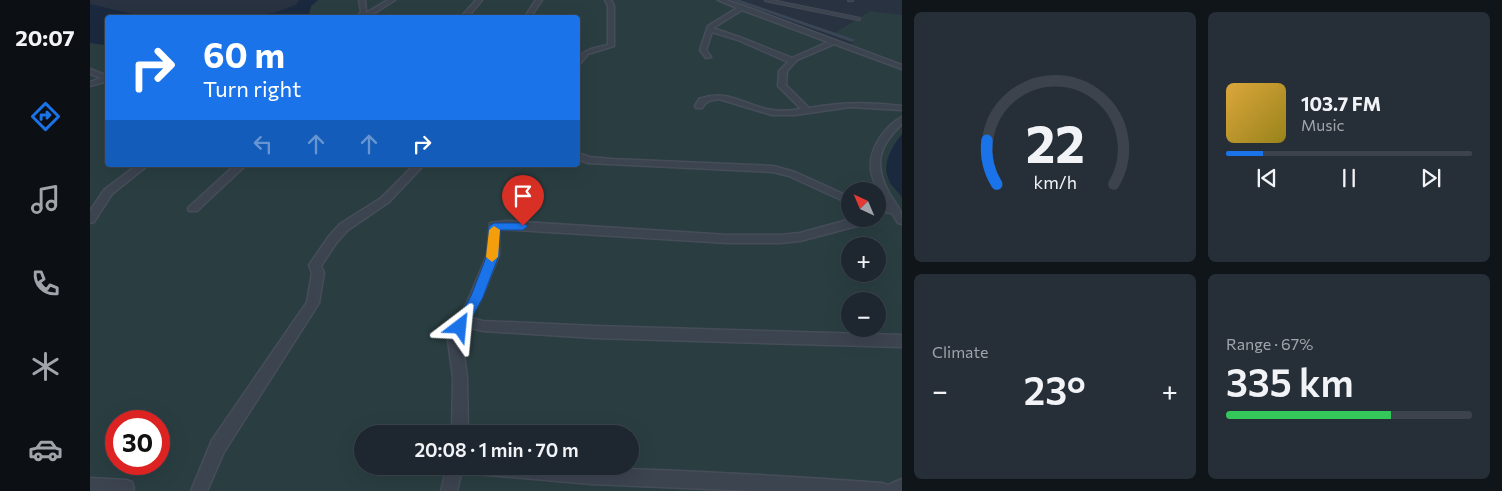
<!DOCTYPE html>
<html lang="en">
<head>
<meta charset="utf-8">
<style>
  :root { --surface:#1e2630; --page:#262e38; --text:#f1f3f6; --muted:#a1a5ab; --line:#3c434c; --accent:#1a73e8 }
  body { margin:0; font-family:Commissioner,sans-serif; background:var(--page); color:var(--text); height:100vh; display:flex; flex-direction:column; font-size:19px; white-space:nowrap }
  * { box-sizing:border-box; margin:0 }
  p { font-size:16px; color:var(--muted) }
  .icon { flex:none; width:28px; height:28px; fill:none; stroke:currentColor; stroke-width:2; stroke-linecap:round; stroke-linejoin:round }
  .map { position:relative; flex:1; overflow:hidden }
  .drawer { display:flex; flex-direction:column; gap:12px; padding:12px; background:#10151a; width:600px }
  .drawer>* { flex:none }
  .guide { position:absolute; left:15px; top:15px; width:475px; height:152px; border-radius:5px; box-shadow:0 5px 20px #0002,0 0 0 1px var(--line); background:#1a73e8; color:#fff; overflow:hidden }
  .needle { width:32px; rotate:316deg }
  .tools { position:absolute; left:751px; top:182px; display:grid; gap:10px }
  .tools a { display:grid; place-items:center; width:45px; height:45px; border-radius:50%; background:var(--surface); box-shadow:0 5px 20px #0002,0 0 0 1px var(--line); font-size:25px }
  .speed { position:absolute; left:15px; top:410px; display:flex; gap:10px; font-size:25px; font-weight:700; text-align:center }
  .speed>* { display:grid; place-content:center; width:65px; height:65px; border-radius:50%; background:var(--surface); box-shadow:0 5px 20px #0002,0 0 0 1px var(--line); line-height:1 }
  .speed .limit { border:8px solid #d22; background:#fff; color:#111 }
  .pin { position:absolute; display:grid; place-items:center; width:42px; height:42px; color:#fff; margin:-51px -21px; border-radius:50% 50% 50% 0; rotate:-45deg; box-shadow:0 0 5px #0007 }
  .pin .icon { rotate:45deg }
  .me { position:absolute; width:55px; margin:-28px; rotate:29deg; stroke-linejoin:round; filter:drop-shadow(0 0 4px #0008) }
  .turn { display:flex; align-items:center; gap:18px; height:105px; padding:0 15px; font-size:22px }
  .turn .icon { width:65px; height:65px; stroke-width:2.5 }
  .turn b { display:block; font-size:35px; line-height:42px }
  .lanes { display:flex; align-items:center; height:48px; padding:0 15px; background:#0003; justify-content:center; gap:25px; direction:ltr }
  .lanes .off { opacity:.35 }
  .big { font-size:38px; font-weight:600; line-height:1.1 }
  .drawer .widget { flex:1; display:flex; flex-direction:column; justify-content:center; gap:8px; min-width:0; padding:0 18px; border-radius:8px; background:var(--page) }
  .drawer .dial { align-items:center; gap:0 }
  .dial svg { height:130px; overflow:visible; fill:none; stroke:var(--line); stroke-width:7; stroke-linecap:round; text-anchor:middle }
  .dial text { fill:var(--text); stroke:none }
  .song { display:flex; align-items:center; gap:15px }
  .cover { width:60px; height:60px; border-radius:8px; background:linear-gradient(135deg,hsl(40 70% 55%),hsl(50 70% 35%)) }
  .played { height:5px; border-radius:2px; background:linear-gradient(90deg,var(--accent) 15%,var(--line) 15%) }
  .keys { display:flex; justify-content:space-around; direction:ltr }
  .heat { display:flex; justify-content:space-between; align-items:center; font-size:28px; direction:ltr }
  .charge { height:8px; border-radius:4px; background:linear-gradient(90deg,#34c759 67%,var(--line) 0) }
  .drawer .tiles { flex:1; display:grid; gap:12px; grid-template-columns:repeat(2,1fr) }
  .trip { position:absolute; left:264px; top:425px; width:285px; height:50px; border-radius:25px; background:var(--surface); box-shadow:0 5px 20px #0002,0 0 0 1px var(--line); font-weight:600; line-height:50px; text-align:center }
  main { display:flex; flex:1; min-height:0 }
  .dock { display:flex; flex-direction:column; width:90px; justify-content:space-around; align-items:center; background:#0c0f13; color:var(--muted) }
  .dock .icon { width:35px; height:35px }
  .dock .selected { color:var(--accent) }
  .dock b { font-size:22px; color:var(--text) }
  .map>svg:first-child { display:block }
  .green { fill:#2a3e41; fill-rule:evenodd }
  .water { fill:#1b293e }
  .building { fill:#3a4655 }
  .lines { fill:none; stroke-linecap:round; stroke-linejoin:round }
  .service-casing { stroke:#464d59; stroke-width:4.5 }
  .minor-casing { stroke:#464d59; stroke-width:3 }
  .service { stroke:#3c4450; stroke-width:3 }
  .minor { fill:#3c4450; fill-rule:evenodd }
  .route { fill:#1a73e8; stroke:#114b97 }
  .slow { fill:#f59e0b }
</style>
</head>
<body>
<main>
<nav class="dock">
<b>20:07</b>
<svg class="icon selected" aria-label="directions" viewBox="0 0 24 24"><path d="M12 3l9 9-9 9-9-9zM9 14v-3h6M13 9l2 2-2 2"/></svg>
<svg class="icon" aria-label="music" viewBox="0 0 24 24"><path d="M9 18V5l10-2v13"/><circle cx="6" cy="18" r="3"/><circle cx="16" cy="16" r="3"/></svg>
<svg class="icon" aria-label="phone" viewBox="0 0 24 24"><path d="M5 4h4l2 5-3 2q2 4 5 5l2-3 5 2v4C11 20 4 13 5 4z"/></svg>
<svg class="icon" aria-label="climate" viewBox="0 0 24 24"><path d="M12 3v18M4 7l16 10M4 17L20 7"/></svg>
<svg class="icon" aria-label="car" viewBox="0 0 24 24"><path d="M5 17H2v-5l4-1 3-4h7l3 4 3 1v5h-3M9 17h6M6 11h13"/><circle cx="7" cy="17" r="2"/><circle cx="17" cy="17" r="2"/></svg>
</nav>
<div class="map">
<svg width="812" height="491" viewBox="0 0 812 491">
  <rect width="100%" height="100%" fill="#283240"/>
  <!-- green -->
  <path class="green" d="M228,0H627L757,47L766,40L745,33L780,11L812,15V134L805,143L799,182L812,198V491H0V43L17,45L18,165H488V18H259L256,14H219L221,6ZM760,191H788V219H760ZM760,246H788V274H760ZM760,301H788V329H760ZM26,421H69V464H26ZM272,434H540V466H272Z"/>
  <!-- water -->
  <path class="water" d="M209,0H228L221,6L219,14H256L260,17H148L183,13L206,5Z
    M0,4L55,17L18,18L17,45L0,43Z
    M812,134V198C810,191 803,188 800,182C790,165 802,147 812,134Z"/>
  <!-- building -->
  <path class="building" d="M642,0H650L766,40L762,42Z"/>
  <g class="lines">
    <!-- service casing -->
    <g class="service-casing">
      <path id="service" d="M676,0L769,19
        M759,0H762"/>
    </g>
    <!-- minor casing -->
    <g class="minor-casing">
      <path id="minor" d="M269,0H275L276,13L298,0H305L277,18H266L271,12Z
        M386,0H392L377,18H370Z
        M446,0H452L440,18H434Z
        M515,0H521L524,6V46L498,54L490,64L488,65C488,49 505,48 518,45V6Z
        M628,0H636L654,6L812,65V69L744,44L707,60L697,71L696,85L719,108C751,102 780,102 812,106V110L760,107L705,115H682L629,99C621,100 616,101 612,108H606L605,106L609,99C636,89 651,103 676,109C688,112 700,111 711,109L688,86L689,71L698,62L648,40L622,32L616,50L621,57L616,58L610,50L618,26L647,8ZM652,10L738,42L702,58L652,38L623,28Z
        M0,69L18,76V81L0,86V82L11,78L0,74Z
        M812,117V124C789,146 783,164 799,193C806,206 812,207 812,224L808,223L802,213L788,212V206H797C781,181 773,162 791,136C796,129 804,121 812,117Z
        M488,153L500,157L521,159L683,166L705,172L760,197V204L699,176L683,172L498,163L488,159Z
        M47,165H58L22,194L4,222L0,223V211L14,190Z
        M145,165H156L107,211H99L98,209L99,207Z
        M324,165H334L299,202L258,230L247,242L231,266L234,273L229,303L134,452L117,491H101L122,440L217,302L222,273L219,265L239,236L250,224L291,198Z
        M761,219H773L767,226L710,241L690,243H638L409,229V255L392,297L381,318L393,321L505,326L812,335V347L505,338L393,331L377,327L372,340L377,378L378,434H362L363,378L358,340L380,296L397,255L400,223L416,221L638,235H690L710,233Z
        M357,466H373L367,491H351Z
        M377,466C516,466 654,473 792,483L798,485L812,479V491H666L501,484L385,474L379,472Z
        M0,478L36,480L42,482L44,488L43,491H0Z"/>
    </g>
    <!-- service -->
    <use href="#service" class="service"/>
    <!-- minor -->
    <use href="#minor" class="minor"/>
  </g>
  <!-- route -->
  <path class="route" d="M404,223H433L438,226L433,230H410L409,255L393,297L375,331L370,333L365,331L363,327L381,296L397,255L399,226Z"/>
  <!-- slow -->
  <path class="slow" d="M404,226L410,230L408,257L402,262L396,257L399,230Z"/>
</svg>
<div class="tools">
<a><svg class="needle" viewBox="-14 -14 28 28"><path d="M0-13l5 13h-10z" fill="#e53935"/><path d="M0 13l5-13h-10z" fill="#a1a5ab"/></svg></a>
<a>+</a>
<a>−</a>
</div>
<div class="speed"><div class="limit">30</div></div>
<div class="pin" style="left:433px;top:226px;background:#d93025"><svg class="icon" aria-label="arrive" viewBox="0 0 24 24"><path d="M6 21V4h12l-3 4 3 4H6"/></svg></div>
<svg class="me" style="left:370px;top:327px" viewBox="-20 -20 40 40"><path d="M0-17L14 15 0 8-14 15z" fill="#1a73e8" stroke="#fff" stroke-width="4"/></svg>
<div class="trip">20:08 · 1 min · 70 m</div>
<div class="guide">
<div class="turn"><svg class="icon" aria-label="right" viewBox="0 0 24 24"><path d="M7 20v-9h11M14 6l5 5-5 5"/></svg><div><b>60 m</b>Turn right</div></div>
<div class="lanes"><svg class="icon off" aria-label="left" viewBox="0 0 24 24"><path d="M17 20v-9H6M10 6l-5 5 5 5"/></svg><svg class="icon off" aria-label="ahead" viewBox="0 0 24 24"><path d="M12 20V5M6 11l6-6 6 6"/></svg><svg class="icon off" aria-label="ahead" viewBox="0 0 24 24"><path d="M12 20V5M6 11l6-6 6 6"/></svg><svg class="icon" aria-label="right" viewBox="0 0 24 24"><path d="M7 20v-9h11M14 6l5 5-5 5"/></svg></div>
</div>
</div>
<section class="drawer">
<div class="tiles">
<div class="widget dial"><svg viewBox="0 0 100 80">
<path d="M14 69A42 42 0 1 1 86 69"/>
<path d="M14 69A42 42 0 0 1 8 42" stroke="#1a73e8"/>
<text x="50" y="56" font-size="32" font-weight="700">22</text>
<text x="50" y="72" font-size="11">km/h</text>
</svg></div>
<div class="widget">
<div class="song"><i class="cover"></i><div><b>103.7 FM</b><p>Music</p></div></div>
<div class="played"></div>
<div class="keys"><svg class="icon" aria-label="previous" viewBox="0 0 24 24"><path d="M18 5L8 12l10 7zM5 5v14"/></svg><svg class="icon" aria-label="pause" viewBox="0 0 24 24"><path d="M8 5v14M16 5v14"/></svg><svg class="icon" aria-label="next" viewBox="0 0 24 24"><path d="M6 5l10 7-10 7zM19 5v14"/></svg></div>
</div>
<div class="widget"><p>Climate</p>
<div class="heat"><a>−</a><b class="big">23°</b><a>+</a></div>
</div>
<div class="widget"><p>Range · 67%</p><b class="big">335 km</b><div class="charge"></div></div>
</div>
</section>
</main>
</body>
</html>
